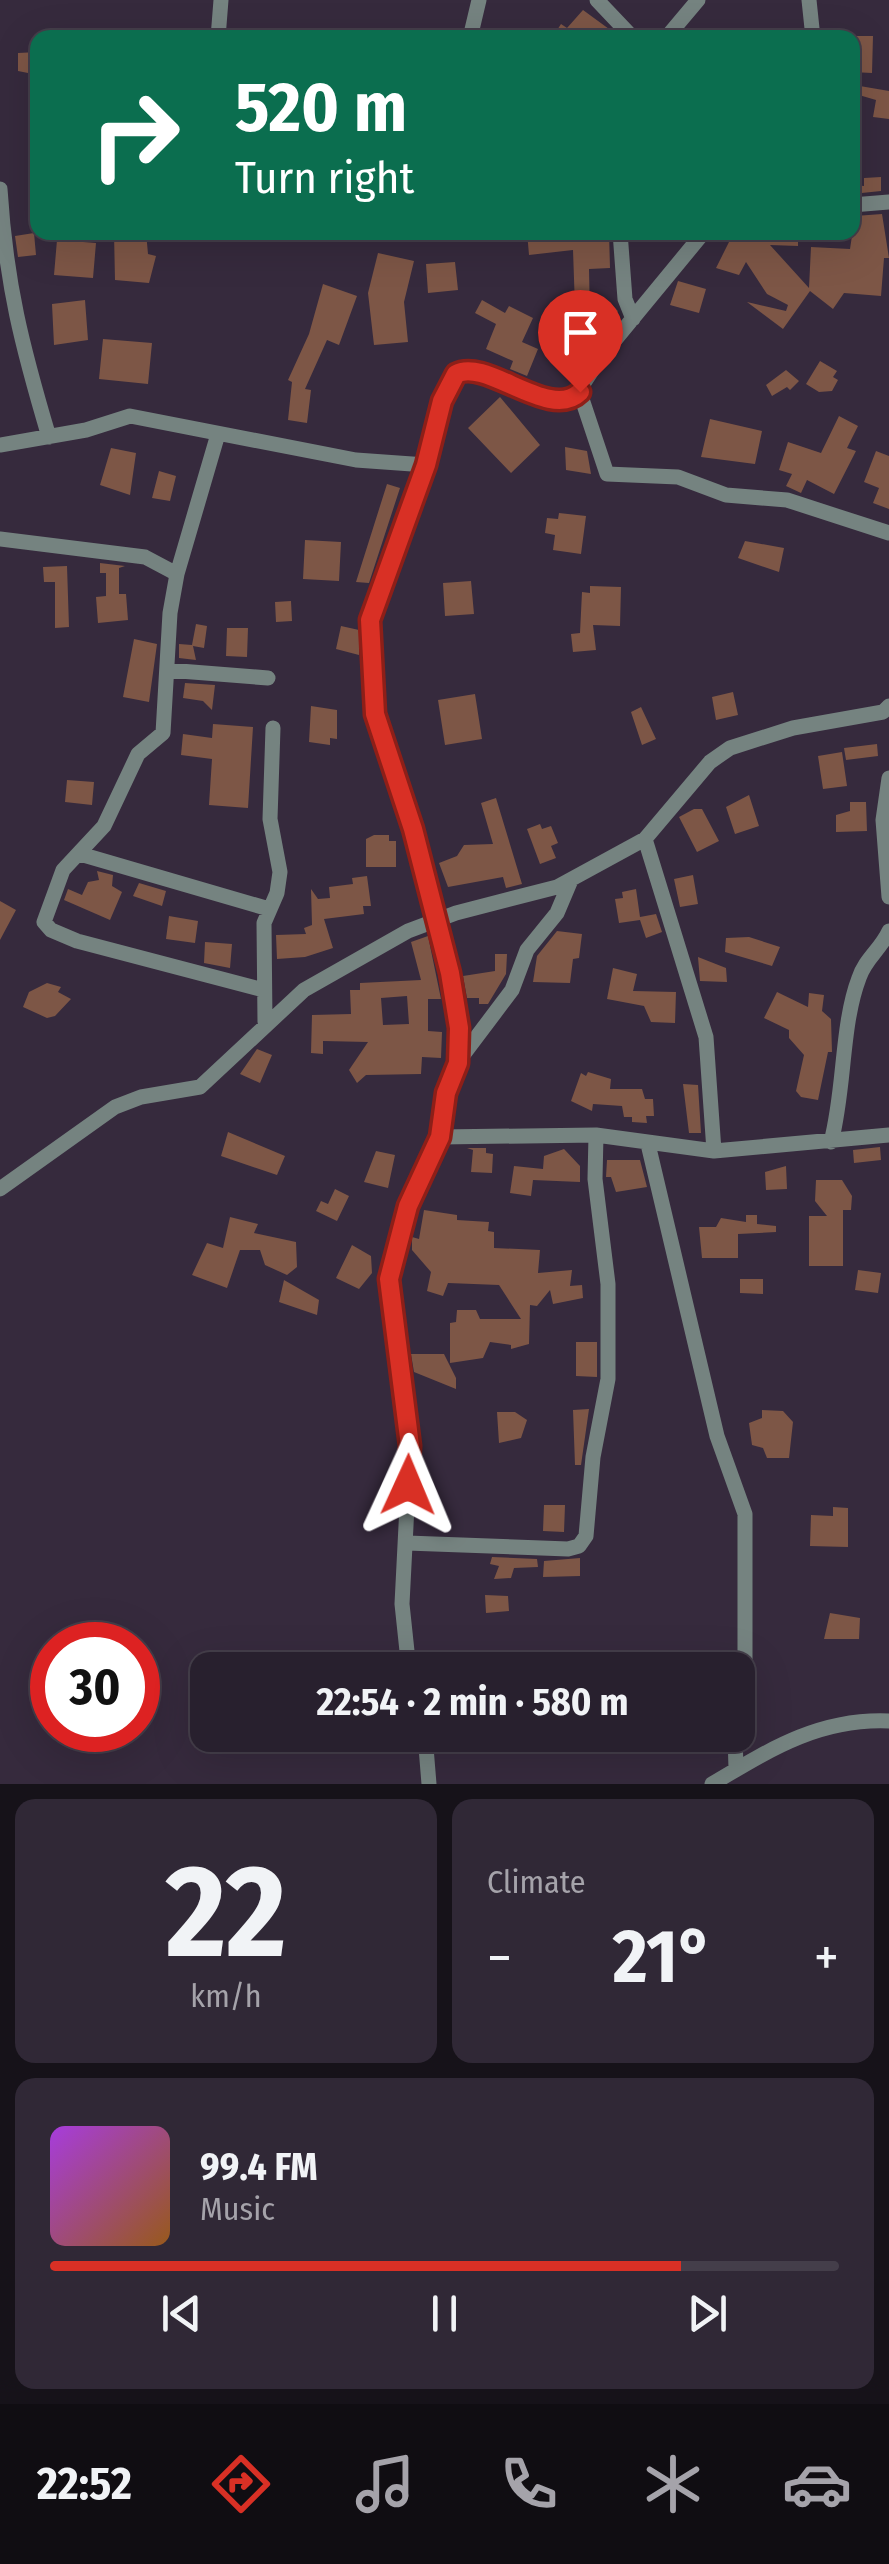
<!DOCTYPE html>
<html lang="en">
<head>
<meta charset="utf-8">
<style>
  :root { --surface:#28202e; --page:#302836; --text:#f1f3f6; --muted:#a5a3aa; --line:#443e4a; --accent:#d93025 }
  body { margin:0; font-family:"Fira Sans Condensed",sans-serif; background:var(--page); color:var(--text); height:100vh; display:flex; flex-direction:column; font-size:38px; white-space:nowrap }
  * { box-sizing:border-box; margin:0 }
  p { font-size:32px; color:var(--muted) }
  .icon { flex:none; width:55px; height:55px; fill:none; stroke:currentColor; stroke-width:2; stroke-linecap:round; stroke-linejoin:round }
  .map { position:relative; height:1784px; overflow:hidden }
  .details { display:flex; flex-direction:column; gap:15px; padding:15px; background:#161219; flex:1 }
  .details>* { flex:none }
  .guide { position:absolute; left:30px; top:30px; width:830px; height:210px; border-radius:20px; box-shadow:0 10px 40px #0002,0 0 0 2px var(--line); background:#0b6e4f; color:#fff; overflow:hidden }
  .speed { position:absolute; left:30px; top:1622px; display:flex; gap:20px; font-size:50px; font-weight:700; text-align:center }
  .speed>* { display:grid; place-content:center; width:130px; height:130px; border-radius:50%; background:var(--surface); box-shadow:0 10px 40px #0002,0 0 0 2px var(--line); line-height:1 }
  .speed .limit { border:15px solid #d22; background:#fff; color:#111 }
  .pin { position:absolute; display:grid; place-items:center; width:85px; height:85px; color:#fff; margin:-102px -42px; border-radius:50% 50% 50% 0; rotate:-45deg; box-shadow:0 0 10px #0007 }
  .pin .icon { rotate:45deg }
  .me { position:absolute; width:110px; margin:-55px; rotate:1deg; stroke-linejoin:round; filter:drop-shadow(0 0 8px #0008) }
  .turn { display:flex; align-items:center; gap:35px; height:210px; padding:0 40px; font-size:45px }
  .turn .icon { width:130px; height:130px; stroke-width:2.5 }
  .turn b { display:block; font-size:70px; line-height:85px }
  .big { font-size:75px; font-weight:700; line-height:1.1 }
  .details .card { flex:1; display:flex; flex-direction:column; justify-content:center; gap:15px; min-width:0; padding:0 35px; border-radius:20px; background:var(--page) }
  .details .dial { align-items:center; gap:0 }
  .dial b { font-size:130px; line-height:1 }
  .song { display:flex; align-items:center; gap:30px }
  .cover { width:120px; height:120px; border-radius:15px; background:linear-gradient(135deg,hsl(280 70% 55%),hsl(30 70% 35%)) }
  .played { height:10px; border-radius:5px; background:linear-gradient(90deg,var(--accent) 80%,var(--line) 80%) }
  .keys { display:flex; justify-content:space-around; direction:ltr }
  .heat { display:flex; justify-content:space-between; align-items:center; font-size:55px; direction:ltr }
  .details .tiles { flex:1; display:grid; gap:15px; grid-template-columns:1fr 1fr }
  .card:last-child { grid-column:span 2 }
  .trip { position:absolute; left:190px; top:1652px; width:565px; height:100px; border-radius:20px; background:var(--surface); box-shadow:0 10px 40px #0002,0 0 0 2px var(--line); font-weight:700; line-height:100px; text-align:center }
  .dock { display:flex; height:160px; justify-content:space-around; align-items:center; background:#100d12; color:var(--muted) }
  .dock .icon { width:70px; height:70px }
  .dock .current { color:var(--accent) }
  .dock b { font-size:45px; color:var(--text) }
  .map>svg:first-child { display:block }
  .building { fill:#7d5646; fill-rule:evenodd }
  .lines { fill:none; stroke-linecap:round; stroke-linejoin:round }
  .street { stroke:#758380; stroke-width:15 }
  .route-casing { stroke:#8d1f18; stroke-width:25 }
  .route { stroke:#d93025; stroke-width:18 }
</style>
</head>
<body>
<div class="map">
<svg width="889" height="1784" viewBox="0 0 889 1784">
  <rect width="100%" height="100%" fill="#362a3d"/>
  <!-- building -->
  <path class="building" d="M583,10L609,29L604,38H552L561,24L567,28Z
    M852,36H873L872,73L852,72Z
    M38,52V75L18,71V53Z
    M854,85L889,91V119L873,117L876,100L852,93Z
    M881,177V191L852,194V185L864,186V178Z
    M882,214L889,258H884L881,296L844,293L833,309L810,291L783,329L747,302L786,311L788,305L767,294L746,262L739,275L716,268L734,232H798V246L770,245L809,288L811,247L850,249L855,216Z
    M146,232L148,254L156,256L149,283L115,280L114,233Z
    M527,232H609L610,268L589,269L590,317L579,343L554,332L567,303L575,307L573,250L529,255Z
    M34,233L36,255L18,257L15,236Z
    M57,240L96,243L93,278L54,275Z
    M378,253L414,261L404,302L408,342L374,345L368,293Z
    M455,262L458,290L428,293L426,264Z
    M678,281L706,289L699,313L670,305Z
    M323,284L357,296L339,345L327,340L305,389L311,390L307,423L288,420L292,382L288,380L309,334Z
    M603,297L618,311L608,326L591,314Z
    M85,300L88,340L54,345L52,304Z
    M482,300L505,313L509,306L533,318L522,342L538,349L527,376L510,369L513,361L486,349L496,324L475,313Z
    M103,339L152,343L148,384L99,379Z
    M820,361L837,371L833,377L838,380L832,391L819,392L806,384Z
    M786,370L799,381L790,390L787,387L772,396L766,385Z
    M500,397L540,445L511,473L468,428Z
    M839,416L858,426L847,448L856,451L834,494L807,480L801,493L786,486L792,474L779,470L788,442L821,453Z
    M710,419L762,431L755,464L701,457Z
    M565,447L587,451L591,474L566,470Z
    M111,448L136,453L130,495L100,485Z
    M876,451L889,456V509L873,503L879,488L864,482Z
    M159,471L176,476L170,501L152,498Z
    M387,484L400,488L369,583L356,582Z
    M559,513L586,516L581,554L553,550L555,535L545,533L547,518L558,519Z
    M305,540L341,542L339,581L303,579Z
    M745,541L784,548L779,572L738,558Z
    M100,563L125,566L119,568V594H126L128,620L98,623L96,597L106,596V573H100Z
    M67,566L69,627L55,628V582H44L43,567Z
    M471,581L474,614L445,616L443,583Z
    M590,586L621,587L620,626L593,625L596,650L573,652L571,634L580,633L582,592L590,593Z
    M291,601L292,621L276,622L275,602Z
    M196,624L207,626L204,648L193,646L196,660L179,658V644L192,645Z
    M341,626L359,630V655L336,649Z
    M227,628H248L247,657L226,656Z
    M134,639L157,644L149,702L123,697Z
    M185,683L215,685L212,710L203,701L183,698Z
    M733,692L738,715L716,720L712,697Z
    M475,694L482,739L445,745L438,700Z
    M311,706L337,710V739L330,738V745L309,742Z
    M641,707L656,739L642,745L631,712Z
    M213,724L253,727L248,808L209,805L212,759L181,755L183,734L212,738Z
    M877,744L878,756L846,760L844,748Z
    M842,752L847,786L823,789L818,756Z
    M67,780L94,782L92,805L65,802Z
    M749,795L759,826L735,834L726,807Z
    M496,798L522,884L506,888L503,877L448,887L439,863L457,856L464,845L493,844L481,803Z
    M850,802H866L867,831L836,832V815L850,811Z
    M694,809H702L719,841L697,852L679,817Z
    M540,824L542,829L551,826L558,843L551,846L556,858L540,864L527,829Z
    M374,835H389V841H396V867H366V839Z
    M97,871L113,875L112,886L122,892L110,920L64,900L68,889L82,895L88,882L99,880Z
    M693,875L698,904L680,907L674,879Z
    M367,876L371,906H363L364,914L324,919L333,948L305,957L277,959L276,935L306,934L304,928L312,925L311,889L318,899L330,898L329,887L353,884L352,878Z
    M139,883L166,891L162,906L133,896Z
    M636,889L640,917L656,914L662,932L646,938L640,920L619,923L615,899L623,898L622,892Z
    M0,901L16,910L0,940Z
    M169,916L198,921L195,943L166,939Z
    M557,931L582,934L579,958L573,959L570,983L533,982L537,956Z
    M428,936L441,999H428V1031L442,1032L441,1058L422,1057L421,1074L366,1075L357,1083L349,1070L368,1042L323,1041V1054L311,1053L312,1015L351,1014L350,990H360V983L421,980L411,942ZM407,996L409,1024L383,1025L381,998Z
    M749,937L780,947L772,966L725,952L726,938Z
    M205,942L232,944L230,968L204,963Z
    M495,954H507L506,974L488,1004H479V998H467L463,976L495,971Z
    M698,957L726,968L727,982L700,981Z
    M613,968L637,974L633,991L676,992L675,1023L651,1022L644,1006L607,999Z
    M47,983L61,987L58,992L71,999L55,1016L47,1018L23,1007L29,992Z
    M777,992L808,1007L809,993L824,995L822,1011L831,1019L832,1052H828L818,1100L801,1097L796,1091L804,1055L789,1038V1030L764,1018Z
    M257,1049L272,1055L260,1083L240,1074Z
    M588,1072L611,1079L610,1089H642L645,1099H653L654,1116H646L647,1123L632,1122V1117H624L622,1106L593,1104L592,1111L571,1101L581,1073L586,1076Z
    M683,1084L698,1085L701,1133H689Z
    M228,1132L285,1156L277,1175L221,1156Z
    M880,1147L881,1160L854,1163L853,1150Z
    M467,1148H486V1153L493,1154L492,1173L471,1172L473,1150Z
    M564,1149L580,1166V1182L533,1180L531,1196L510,1193L514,1166L543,1169L544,1156Z
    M376,1151L395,1155L388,1188L364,1182Z
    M607,1160H640L647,1187L616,1192L611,1177H606Z
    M786,1166L787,1189L766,1190L765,1172Z
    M816,1180H842L852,1196L851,1210H843V1266H809V1216H827L815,1201Z
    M335,1189L349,1196L337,1221L316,1211L321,1201L328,1204Z
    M424,1210L457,1215V1220L489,1222L488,1231L494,1232V1248L540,1250L538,1273L572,1270L570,1286L582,1285L583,1298L553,1304L550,1290L537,1306L530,1305L529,1344L511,1349V1345L490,1342L483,1358L450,1363V1323L456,1322L457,1310H476L480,1319H521L499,1285L448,1283L443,1296L427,1291L431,1272L412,1250V1237L419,1239Z
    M746,1215H757V1224L776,1226V1232L738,1234V1258H702L699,1227H716L721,1218L746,1222Z
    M230,1217L258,1224L254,1233L296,1242L297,1267L287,1275L265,1265L260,1250H240L227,1288L192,1275L207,1243L223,1248Z
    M352,1245L371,1256L372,1273L359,1289L336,1278Z
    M858,1270L881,1273L878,1293L855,1290Z
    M740,1279H763V1294L740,1293Z
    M284,1280L319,1300L317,1315L279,1302Z
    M576,1342H597V1377L576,1376Z
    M411,1354H444L456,1378V1389L414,1372Z
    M589,1409L581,1465H575L573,1410Z
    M762,1410L783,1411L793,1422L789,1458H767L763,1448L752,1445L749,1423L762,1418Z
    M497,1412H515L527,1420L521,1438L499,1443Z
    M544,1505H565L564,1532L543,1531Z
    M833,1507L848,1508V1547L810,1546L811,1515L833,1516Z
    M492,1557L537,1559L538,1567L514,1568L511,1578L494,1579L499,1566L490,1564Z
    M580,1558V1576L543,1577L544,1561Z
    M485,1595L508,1596L509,1611L486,1613Z
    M830,1613L860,1618L859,1639H824Z"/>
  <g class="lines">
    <!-- street -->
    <path class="street" d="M597,0L633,38
      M809,0L813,38
      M218,38L221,0
      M470,38L479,0
      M666,38L698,0
      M0,189C6,284 22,346 49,437
      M852,205L889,202
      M620,232L625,299L633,319
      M580,393L607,474L678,477L726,495L787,500L889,533
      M218,434L177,574L170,613L163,733L138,754L104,826L63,870L44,922L51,930L77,941L264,990
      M0,445L86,430L130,416L356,460L426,465
      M0,539L145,557L177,574
      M167,670L268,678
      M889,778L883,820L889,897
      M645,839L706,1037L714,1151
      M80,854L269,909
      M265,1022L264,923L277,893L280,872L270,819L273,728
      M457,1063V1003L399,779L375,714L370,632L372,610L426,465L442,401L450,381L465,370L559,401L574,398L601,357L704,232
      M440,1137L596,1135L714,1151L889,1135
      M831,1142C845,1090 841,1025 859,978C865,959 881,949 889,931
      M648,1144L717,1436L745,1514V1672L738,1713
      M0,1189L115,1107L141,1097L200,1087L304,990L408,931L456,913L557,887L645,839L710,762L730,748L793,728L883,712L889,706
      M407,1543L568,1549L579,1546L586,1536L593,1457L608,1379V1284L595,1179L596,1135
      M409,1670L402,1604L410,1447L391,1316L389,1279L394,1250L440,1137L446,1093L457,1063L512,990L527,950L557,913L571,880
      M425,1735L429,1784
      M735,1735L736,1769
      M712,1784C769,1750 819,1718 889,1721"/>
  </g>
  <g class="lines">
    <!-- route casing -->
    <g class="route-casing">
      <path id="route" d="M408,1485L410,1446L389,1279L408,1206L440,1137L446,1093L458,1063L459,1028L450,973L413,829L375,714L370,620L426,465L442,401L456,374C486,357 550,422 580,392"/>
    </g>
    <!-- route -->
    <use href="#route" class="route"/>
  </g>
</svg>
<div class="speed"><div class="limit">30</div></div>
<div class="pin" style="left:580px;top:392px;background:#d93025"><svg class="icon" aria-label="arrive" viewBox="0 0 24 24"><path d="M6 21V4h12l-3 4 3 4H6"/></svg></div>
<svg class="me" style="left:408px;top:1485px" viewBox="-20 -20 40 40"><path d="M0-17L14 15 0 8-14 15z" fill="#d93025" stroke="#fff" stroke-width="4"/></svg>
<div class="trip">22:54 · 2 min · 580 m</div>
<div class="guide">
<div class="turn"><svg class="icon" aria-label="right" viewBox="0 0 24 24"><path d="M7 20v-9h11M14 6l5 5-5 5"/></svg><div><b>520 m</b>Turn right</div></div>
</div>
</div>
<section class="details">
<div class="tiles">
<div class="card dial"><b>22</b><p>km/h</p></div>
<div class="card"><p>Climate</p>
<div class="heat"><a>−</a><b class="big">21°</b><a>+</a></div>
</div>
<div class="card">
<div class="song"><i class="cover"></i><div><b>99.4 FM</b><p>Music</p></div></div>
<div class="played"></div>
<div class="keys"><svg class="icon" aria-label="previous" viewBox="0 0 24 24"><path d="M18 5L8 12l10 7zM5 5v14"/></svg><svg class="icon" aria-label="pause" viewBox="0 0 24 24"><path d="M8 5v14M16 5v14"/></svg><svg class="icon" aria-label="next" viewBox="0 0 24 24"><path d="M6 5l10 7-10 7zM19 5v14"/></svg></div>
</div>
</div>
</section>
<nav class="dock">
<b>22:52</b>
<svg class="icon current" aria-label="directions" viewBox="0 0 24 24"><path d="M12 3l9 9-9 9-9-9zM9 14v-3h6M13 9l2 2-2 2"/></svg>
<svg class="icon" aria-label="music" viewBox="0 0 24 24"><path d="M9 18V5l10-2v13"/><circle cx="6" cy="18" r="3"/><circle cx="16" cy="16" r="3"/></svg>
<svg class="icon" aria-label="phone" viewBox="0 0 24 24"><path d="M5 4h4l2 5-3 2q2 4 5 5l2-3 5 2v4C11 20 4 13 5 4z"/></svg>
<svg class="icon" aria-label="climate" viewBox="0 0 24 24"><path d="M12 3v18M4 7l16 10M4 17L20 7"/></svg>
<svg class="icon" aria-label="car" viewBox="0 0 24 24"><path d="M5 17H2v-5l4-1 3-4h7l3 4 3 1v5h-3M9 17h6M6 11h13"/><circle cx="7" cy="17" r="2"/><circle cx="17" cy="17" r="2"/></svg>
</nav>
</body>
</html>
